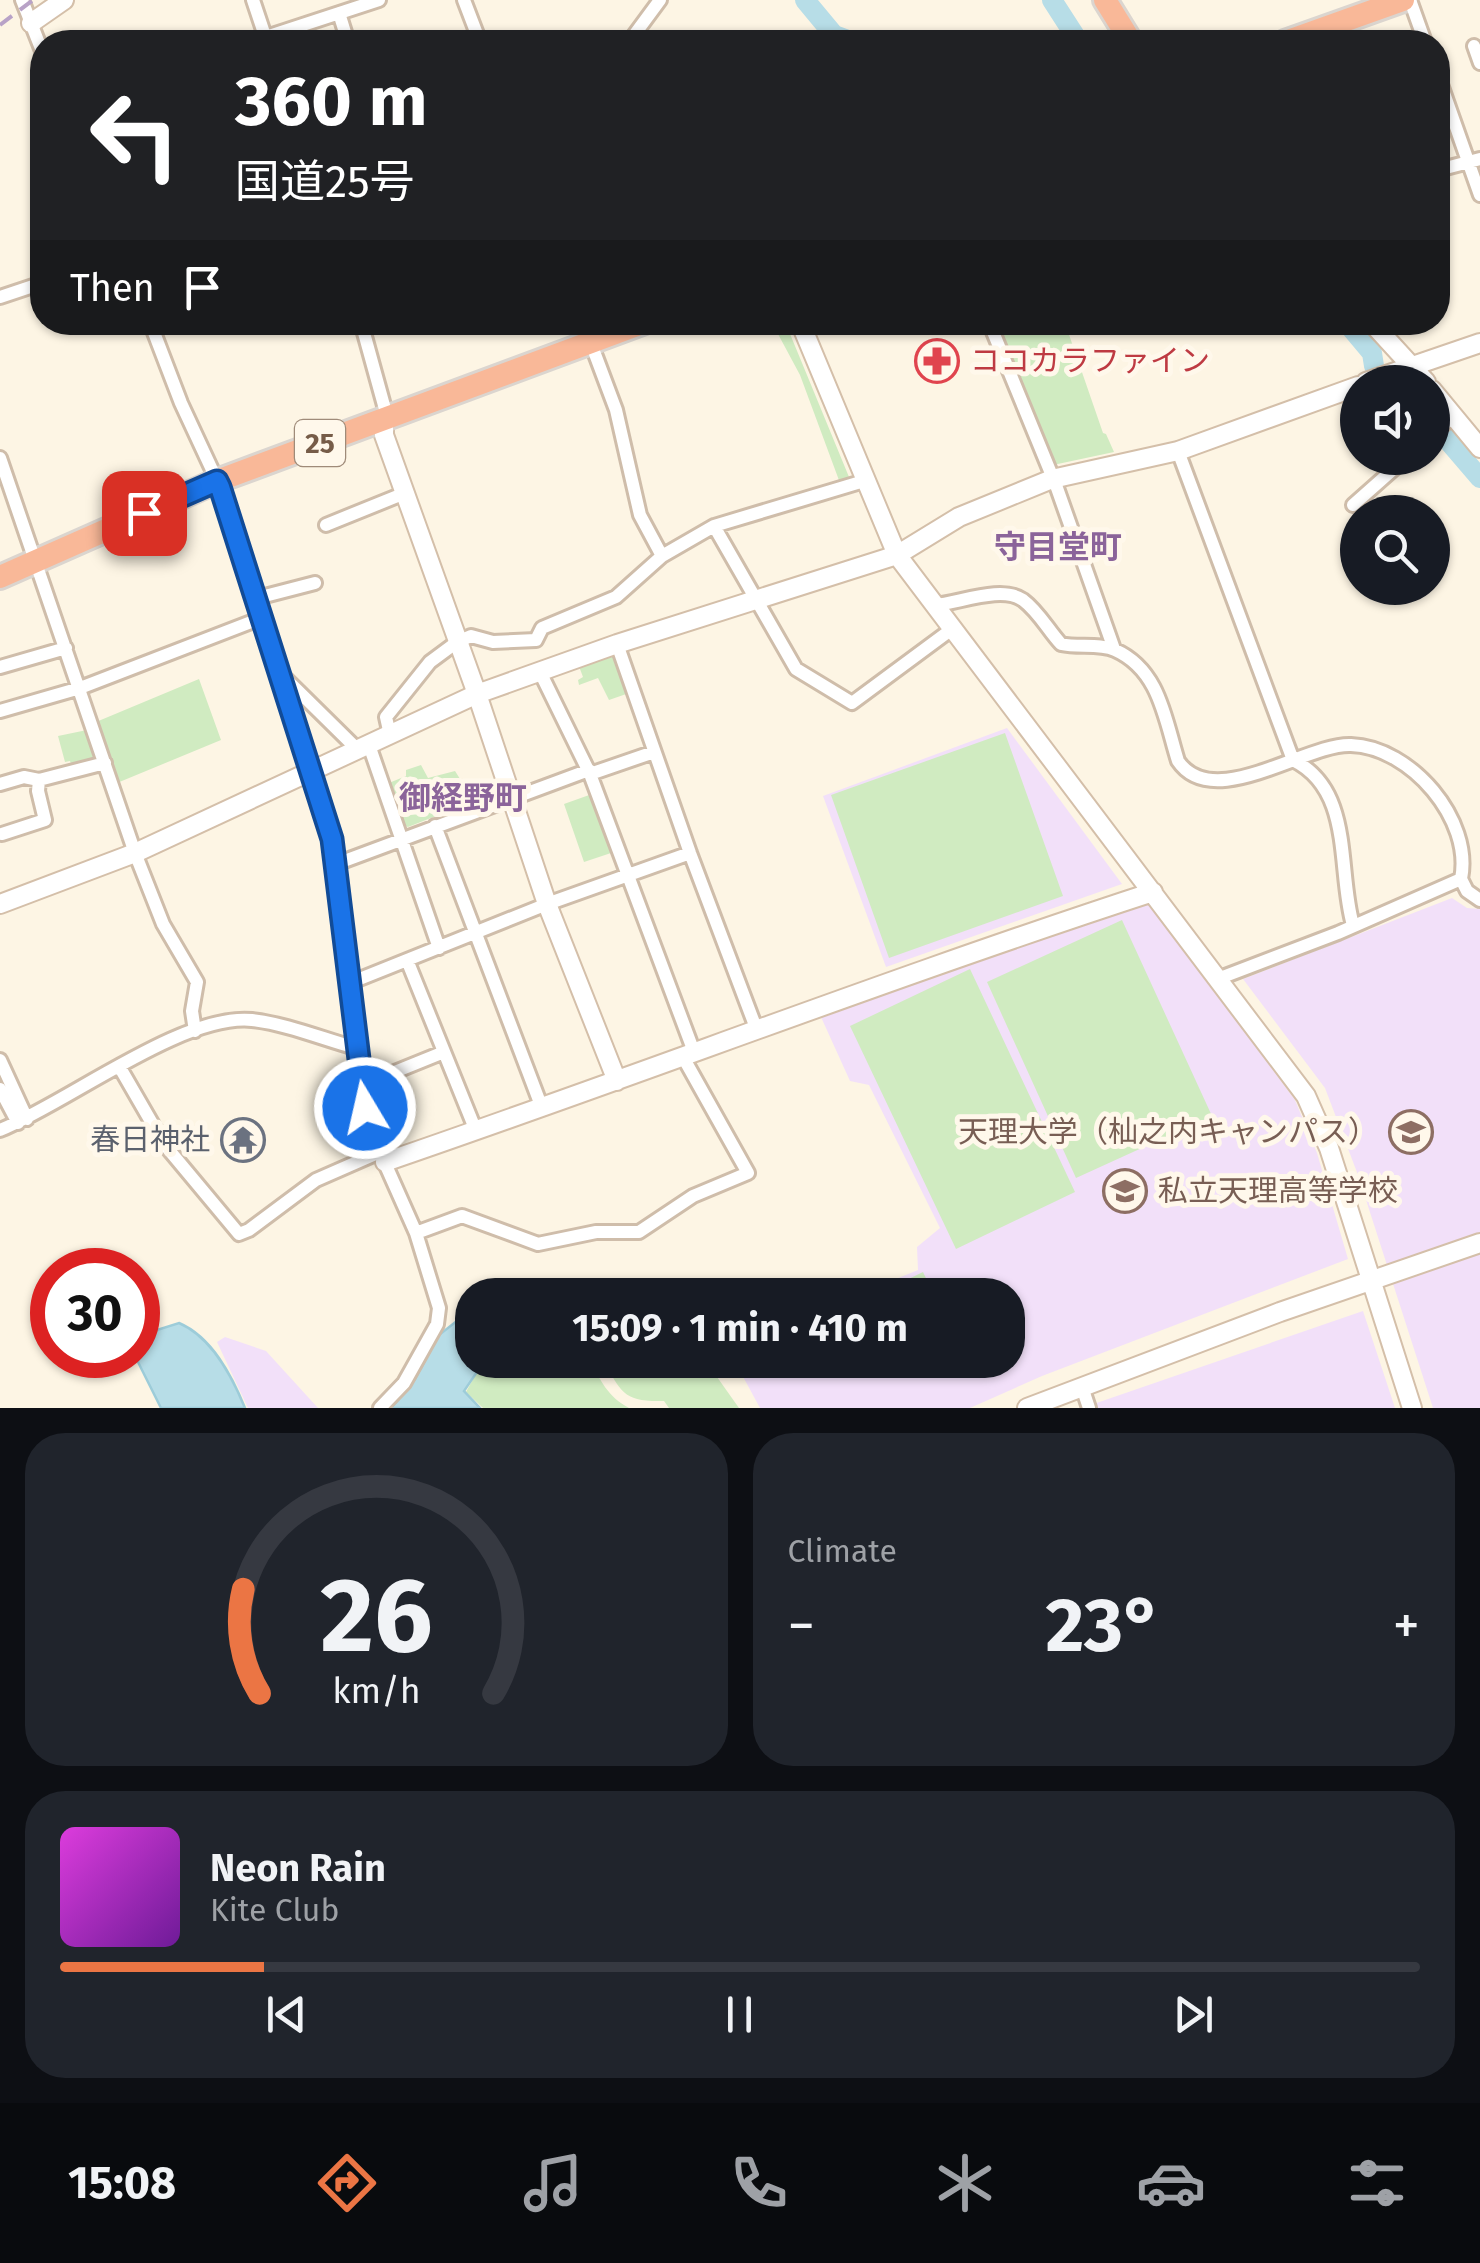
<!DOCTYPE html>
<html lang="en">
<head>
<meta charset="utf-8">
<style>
  :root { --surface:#171b24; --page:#20242c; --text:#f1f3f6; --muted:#9ea1a6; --line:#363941; --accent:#eb7544 }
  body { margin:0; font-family:"Fira Sans","Noto Sans JP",sans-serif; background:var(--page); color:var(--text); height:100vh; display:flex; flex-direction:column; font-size:38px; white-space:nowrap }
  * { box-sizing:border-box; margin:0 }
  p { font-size:32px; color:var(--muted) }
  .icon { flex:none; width:55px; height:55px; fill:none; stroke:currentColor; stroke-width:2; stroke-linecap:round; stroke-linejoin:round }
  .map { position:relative; height:1408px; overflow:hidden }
  .sheet { display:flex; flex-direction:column; gap:25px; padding:25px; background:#0d0f14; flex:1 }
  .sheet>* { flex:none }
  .banner { position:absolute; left:30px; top:30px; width:1420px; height:305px; border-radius:40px; box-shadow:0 2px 8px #0004; background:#202124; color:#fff; overflow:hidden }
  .tools { position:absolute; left:1340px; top:365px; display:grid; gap:20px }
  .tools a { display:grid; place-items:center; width:110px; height:110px; border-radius:50%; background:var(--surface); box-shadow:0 2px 8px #0004; font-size:50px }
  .speed { position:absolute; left:30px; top:1248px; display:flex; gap:20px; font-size:50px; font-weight:700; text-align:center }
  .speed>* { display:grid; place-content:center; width:130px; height:130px; border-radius:50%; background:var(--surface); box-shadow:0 2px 8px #0004; line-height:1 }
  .speed .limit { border:15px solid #d22; background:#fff; color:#111 }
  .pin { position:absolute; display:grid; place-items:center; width:85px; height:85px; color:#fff; margin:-42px; border-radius:20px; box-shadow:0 5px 15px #0006 }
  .me { position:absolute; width:110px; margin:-55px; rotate:351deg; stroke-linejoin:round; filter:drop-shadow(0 0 8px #0008) }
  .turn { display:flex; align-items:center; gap:35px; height:210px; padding:0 40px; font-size:45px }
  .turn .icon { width:130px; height:130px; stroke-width:2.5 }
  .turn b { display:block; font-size:70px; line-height:85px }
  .then { display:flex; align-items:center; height:95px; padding:0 40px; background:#0003; gap:20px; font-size:38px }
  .big { font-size:75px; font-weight:700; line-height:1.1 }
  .sheet .tile { flex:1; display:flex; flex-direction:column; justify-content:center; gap:15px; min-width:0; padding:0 35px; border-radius:40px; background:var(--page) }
  .sheet .dial { align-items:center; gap:0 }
  .dial svg { height:260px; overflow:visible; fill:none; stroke:var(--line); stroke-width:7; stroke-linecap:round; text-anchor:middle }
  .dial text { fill:var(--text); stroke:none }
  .song { display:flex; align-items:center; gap:30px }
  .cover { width:120px; height:120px; border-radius:15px; background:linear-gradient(135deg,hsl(300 70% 55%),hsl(280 70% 35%)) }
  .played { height:10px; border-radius:5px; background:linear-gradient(90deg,var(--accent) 15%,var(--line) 15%) }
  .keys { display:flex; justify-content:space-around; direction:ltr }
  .heat { display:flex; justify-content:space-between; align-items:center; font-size:55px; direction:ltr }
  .sheet .tiles { flex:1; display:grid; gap:25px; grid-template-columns:1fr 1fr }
  .tile:last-child { grid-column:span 2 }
  .trip { position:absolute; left:455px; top:1278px; width:570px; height:100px; border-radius:40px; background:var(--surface); box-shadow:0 2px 8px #0004; font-weight:700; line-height:100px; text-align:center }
  .dock { display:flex; height:160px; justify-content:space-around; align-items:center; background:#090b0e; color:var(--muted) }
  .dock .icon { width:70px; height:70px }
  .dock .active { color:var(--accent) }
  .dock b { font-size:45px; color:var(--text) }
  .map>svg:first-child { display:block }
  .education { fill:#f2e0f9 }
  .green { fill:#d0ebc1 }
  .water { fill:#b7dde7; stroke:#9dccd9; stroke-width:2.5 }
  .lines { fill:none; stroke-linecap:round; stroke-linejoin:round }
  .river { stroke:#b7dde7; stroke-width:20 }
  .street-casing { stroke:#cfbdaa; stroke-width:18 }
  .secondary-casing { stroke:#d4bfa9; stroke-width:22 }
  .highway-casing { stroke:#dbd5cf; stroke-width:28 }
  .street { stroke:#fff; stroke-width:12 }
  .secondary { stroke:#fff; stroke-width:18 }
  .highway { stroke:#f9b898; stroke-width:22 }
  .rail { stroke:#b8a2c7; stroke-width:4; stroke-dasharray:15 10; stroke-linecap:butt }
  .route-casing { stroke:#114b97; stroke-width:25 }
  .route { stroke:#1a73e8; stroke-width:18 }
  .labels { text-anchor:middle; stroke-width:10; stroke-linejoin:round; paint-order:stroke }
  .shield { fill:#fff8eb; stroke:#9f8b79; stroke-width:2.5 }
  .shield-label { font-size:28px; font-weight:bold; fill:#765c48 }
  .health-label { font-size:30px; fill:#be3a42; stroke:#fff8eb; text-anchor:start }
  .education-label { font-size:30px; fill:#785e54; stroke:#fff8eb; text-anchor:end }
  .worship-label { font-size:30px; fill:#5b616d; stroke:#fff8eb; text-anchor:end }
  .neighbourhood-label { font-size:32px; font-weight:bold; fill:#8b649a; stroke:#fff8eb }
</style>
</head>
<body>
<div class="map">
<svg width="1480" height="1408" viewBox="0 0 1480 1408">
  <rect width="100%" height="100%" fill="#fdf5e4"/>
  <!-- education -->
  <path class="education" d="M1007,728L1122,884L886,967L823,796Z
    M1452,898L1467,908L1480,909V1408H1433L1358,1175L1325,1088L1243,979Z
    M1149,902L1295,1100L1317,1153L1348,1259L1042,1376L970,1408H760L734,1360H780L786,1371L807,1360H1008V1295H831L869,1282L881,1285L918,1270L917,1247L940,1228L869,1085L850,1081L821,1017Z
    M1363,1311L1395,1408H1082Z
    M225,1337L266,1351L318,1408H248L217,1342Z"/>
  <!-- green -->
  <path class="green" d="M993,323H1065L1103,433L1106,434L1114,452L1053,465Z
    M788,329L849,477L840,483L800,375L778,334Z
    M616,648L632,692L609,700L598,678L579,685L578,680L583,677L577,661Z
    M199,679L221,740L117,783L96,722Z
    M87,730L96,759L72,767L70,761L65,762L58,736Z
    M1005,733L1063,896L889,958L831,795Z
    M421,765L428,778L455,771L474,801L408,827L399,824L384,785L406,776V770Z
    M592,794L614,852L584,862L564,804Z
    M1122,920L1212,1116L1076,1178L987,982Z
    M970,969L1075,1192L956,1249L850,1026Z
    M923,1272L934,1295H895L892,1287Z
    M488,1360H590C600,1380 608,1397 629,1408H483L466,1392L479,1368Z
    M603,1360H705L739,1408H669L664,1401C623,1402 622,1393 603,1360Z"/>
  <!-- water -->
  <path class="water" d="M472,1309V1360H485L464,1391L480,1408H391L415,1379L439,1335Z
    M179,1323C212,1337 232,1376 245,1408H161L138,1362V1336Z"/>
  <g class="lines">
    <!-- river -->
    <path class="river" d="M805,0L834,35L853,42
      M1052,0L1079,42
      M1346,322L1372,353L1374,366
      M1432,422L1480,478"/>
    <!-- street casing -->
    <g class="street-casing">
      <path id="street" d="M22,0L42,51
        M253,0L267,42
        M464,0L480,42
        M1410,0L1425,42
        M339,13L348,42
        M266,37L379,0
        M629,42L660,0
        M1474,46L1480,63
        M1438,76L1480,195
        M1438,170L1480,159
        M0,297L42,283
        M150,322L181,403L220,487L322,798L336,864L363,1097L380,1152L416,1233L439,1308L437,1324L404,1383L380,1408
        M361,322L385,409L384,420
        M583,322L616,410L640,515L662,556
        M989,322L1057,488L1114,649
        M1432,434L1454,416
        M1178,451L1293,760C1354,790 1337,870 1353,925
        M0,458L135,853L163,924L197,982L192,1011L195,1031
        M1353,505L1406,458
        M326,525L405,493
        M714,526L796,669L852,703L952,629
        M257,598L315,583
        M935,605C959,603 1002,585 1023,600C1039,612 1048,630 1061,644C1078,648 1099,643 1115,650C1160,670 1165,720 1178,761C1213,813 1306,743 1351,745C1411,747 1473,820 1461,879L1338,933L1220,978
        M617,644L690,853L756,1028
        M0,667L66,648
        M540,672L590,774L694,1052
        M285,678L358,750
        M0,711L80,688L264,617
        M390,735L386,717L430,662L457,642L471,636L493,642L536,640L542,628L616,597L662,556L714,526L864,481
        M369,745L439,948
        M590,774L654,752
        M0,784L24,777L39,780L105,763
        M435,826L542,1108
        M2,834L45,820L38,791L39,780
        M336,864L589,770
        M1461,879L1467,891L1480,900
        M407,960L476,1131
        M352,982L547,904L690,853
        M0,1060L27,1119
        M119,1066L164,1144L239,1234L249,1230L316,1180L380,1152
        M360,1086L444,1052
        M0,1089L18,1123
        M0,1130C67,1103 183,1013 252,1020C287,1024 323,1039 356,1048
        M416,1233L462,1216L538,1244L596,1232H639L693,1196L748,1173L683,1057
        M1082,1387L1089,1408"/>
    </g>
    <!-- secondary casing -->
    <g class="secondary-casing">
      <path id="secondary" d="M31,23L64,0
        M800,322L897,555L1306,1096L1329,1148L1412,1408
        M1371,322L1426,382
        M1366,382L1480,343
        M1432,390L1480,448
        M384,420V435L477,694L547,904L617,1081
        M0,904L135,853L477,694L617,644L897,555L959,517L1052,479L1178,451L1358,386
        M385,1162C642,1074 895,976 1153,892
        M1027,1408L1280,1312L1480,1243"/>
    </g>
    <!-- highway casing -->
    <g class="highway-casing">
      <path id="highway" d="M1105,0L1131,42
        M1285,42L1403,0
        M0,577L217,481L645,322"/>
    </g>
    <!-- street -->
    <use href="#street" class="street"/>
    <!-- secondary -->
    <use href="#secondary" class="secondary"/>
    <!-- highway -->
    <use href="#highway" class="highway"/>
    <!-- rail -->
    <path class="rail" d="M0,25L33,0"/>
  </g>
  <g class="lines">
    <!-- route casing -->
    <g class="route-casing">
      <path id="route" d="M144,513L217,481L220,487L332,839L365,1108"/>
    </g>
    <!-- route -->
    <use href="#route" class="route"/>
  </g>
  <!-- icons -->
  <defs>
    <g id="pharmacy-ring" transform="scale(2.25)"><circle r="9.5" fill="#fff8eb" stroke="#e0444e" stroke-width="1.5"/><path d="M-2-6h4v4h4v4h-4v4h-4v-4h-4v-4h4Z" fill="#e0444e"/></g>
    <g id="university-ring" transform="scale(2.25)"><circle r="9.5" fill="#fff8eb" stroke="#8d6e63" stroke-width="1.5"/><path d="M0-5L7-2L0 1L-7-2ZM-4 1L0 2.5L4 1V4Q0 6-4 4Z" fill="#8d6e63"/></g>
    <g id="temple-ring" transform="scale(2.25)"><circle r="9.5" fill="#fff8eb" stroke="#6b7280" stroke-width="1.5"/><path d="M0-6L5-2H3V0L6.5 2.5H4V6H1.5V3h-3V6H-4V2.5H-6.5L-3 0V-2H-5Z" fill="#6b7280"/></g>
    <g id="school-ring" transform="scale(2.25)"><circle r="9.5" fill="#fff8eb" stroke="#8d6e63" stroke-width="1.5"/><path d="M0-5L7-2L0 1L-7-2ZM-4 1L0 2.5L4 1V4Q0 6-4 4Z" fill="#8d6e63"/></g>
  </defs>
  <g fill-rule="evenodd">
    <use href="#pharmacy-ring" x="937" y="361"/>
    <use href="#university-ring" x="1411" y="1132"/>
    <use href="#temple-ring" x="243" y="1140"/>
    <use href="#school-ring" x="1125" y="1191"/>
  </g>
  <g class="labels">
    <!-- shield labels -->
    <rect class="shield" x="295" y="420" width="50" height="46" rx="8"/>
    <g class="shield-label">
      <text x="320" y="453">25</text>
    </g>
    <!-- health labels -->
    <g class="health-label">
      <text x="970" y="371">ココカラファイン</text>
    </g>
    <!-- education labels -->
    <g class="education-label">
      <text x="1378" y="1142">天理大学（杣之内キャンパス）</text>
      <text x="1158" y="1201" text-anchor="start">私立天理高等学校</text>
    </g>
    <!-- worship labels -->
    <g class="worship-label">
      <text x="210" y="1150">春日神社</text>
    </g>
    <!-- neighbourhood labels -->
    <g class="neighbourhood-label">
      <text x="1058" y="558">守目堂町</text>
      <text x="463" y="809">御経野町</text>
    </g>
  </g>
</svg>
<div class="tools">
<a><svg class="icon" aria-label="sound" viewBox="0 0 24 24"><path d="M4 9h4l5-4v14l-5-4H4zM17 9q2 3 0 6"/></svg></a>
<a><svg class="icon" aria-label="search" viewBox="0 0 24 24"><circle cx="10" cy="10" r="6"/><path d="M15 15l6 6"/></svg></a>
</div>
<div class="speed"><div class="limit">30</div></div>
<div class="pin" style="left:144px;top:513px;background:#d93025"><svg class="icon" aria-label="arrive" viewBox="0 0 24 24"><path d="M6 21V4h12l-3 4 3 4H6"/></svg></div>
<svg class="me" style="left:365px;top:1108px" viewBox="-20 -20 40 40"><circle r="17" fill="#1a73e8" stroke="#fff" stroke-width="3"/><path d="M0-11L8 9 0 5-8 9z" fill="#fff"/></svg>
<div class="trip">15:09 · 1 min · 410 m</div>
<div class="banner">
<div class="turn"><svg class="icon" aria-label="left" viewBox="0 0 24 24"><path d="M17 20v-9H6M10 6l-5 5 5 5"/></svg><div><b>360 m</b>国道25号</div></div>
<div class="then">Then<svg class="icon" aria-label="arrive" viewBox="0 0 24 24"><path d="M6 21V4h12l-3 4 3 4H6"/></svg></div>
</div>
</div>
<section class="sheet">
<div class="tiles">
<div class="tile dial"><svg viewBox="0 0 100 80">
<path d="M14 69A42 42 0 1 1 86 69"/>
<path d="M14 69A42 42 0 0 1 9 37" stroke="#eb7544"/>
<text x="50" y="56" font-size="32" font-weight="700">26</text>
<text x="50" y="72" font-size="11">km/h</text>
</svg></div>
<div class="tile"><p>Climate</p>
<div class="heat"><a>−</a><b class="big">23°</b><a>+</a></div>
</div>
<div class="tile">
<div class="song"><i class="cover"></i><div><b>Neon Rain</b><p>Kite Club</p></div></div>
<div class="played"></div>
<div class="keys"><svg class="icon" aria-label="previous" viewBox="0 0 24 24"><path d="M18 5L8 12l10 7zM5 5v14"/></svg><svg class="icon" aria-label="pause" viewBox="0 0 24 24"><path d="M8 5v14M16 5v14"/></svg><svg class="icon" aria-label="next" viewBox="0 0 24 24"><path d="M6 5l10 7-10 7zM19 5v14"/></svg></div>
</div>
</div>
</section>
<nav class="dock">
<b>15:08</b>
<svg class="icon active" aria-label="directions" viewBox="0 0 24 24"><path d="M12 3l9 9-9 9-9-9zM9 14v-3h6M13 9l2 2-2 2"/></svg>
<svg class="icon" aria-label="music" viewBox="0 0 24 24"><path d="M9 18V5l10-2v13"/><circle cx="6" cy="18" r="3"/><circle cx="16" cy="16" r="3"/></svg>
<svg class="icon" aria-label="phone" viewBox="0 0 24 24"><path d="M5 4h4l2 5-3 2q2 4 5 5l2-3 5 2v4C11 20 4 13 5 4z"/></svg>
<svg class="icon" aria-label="climate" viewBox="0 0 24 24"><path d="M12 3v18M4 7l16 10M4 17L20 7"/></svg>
<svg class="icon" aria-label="car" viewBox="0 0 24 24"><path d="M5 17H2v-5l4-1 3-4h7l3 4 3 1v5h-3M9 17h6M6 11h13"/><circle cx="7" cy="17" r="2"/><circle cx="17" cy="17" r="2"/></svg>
<svg class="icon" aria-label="filters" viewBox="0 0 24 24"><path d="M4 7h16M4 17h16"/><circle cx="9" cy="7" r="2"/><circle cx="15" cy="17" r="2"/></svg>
</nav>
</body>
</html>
